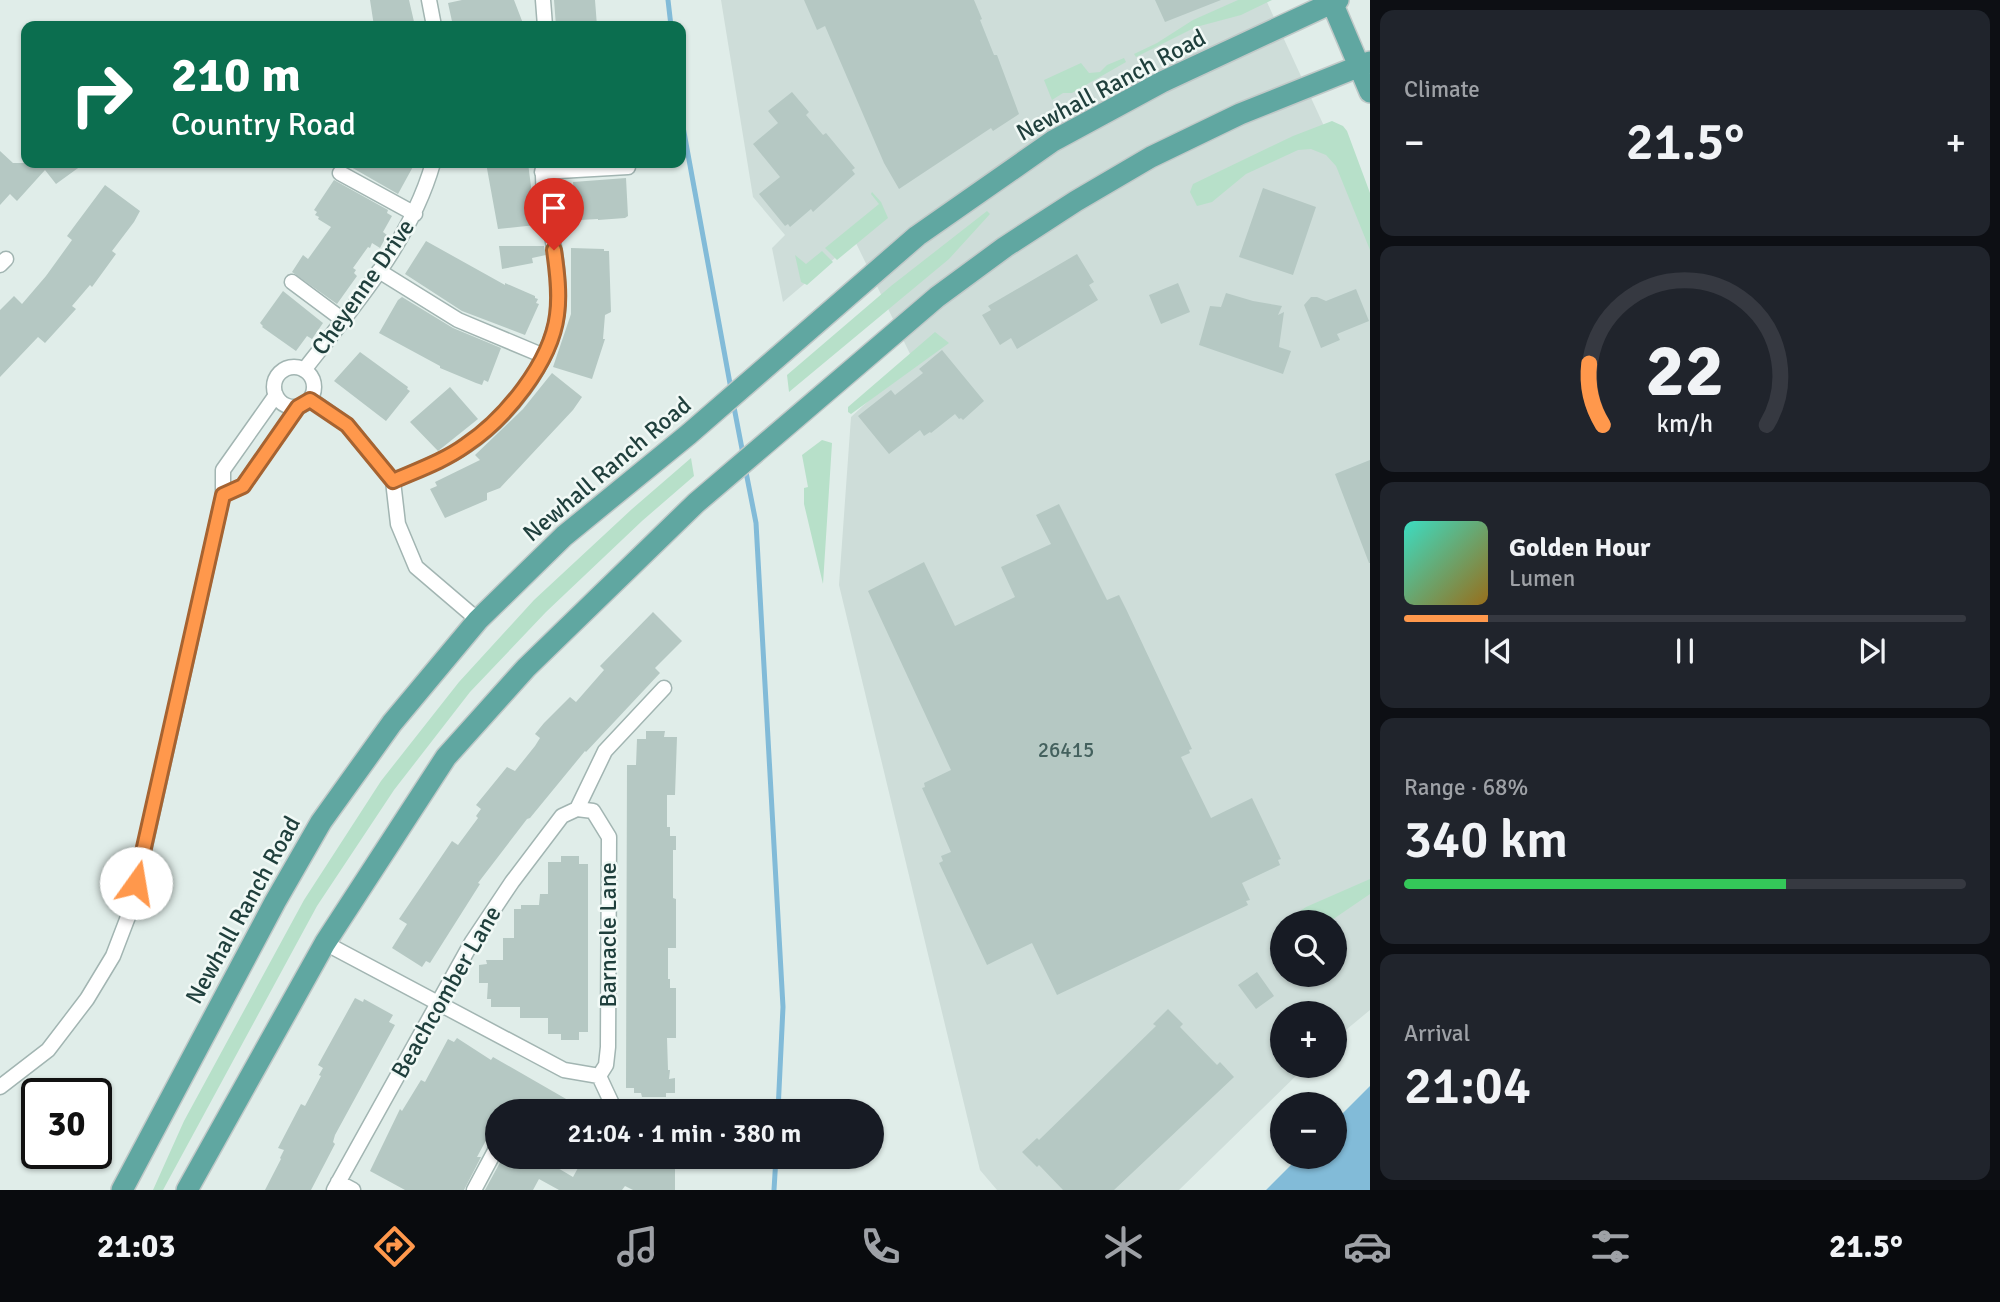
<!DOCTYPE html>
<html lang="en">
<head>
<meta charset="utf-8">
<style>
  :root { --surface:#171b24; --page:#20242c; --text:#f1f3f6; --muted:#9ea1a6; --line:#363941; --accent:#ff984c }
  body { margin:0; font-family:Signika,sans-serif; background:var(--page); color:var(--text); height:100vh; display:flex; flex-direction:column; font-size:26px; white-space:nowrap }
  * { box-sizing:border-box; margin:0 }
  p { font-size:23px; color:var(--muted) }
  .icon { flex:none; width:38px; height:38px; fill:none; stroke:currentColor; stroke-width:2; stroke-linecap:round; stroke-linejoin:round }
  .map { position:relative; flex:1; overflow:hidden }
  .drawer { display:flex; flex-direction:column; gap:10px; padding:10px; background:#0d0f14; width:630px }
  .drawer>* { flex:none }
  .top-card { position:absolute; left:21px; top:21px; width:665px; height:147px; border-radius:14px; box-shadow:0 2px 5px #0004; background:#0b6e4f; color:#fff; overflow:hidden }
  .buttons { position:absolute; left:1270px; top:910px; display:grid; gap:14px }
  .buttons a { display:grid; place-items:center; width:77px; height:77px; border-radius:50%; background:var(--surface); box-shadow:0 2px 5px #0004; font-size:35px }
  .speed { position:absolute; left:21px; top:1078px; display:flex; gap:14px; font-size:35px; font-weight:700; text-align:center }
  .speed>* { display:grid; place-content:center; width:91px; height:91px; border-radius:50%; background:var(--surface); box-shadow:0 2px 5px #0004; line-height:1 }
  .speed .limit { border:4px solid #111; border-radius:10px; background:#fff; color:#111 }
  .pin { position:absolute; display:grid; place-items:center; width:60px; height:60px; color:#fff; margin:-72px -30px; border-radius:50% 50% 50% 0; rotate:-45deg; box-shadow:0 0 7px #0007 }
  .pin .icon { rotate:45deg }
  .me { position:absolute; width:77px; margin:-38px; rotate:13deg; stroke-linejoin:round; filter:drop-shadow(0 0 5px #0008) }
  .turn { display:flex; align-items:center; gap:24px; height:147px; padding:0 35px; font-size:32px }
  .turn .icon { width:91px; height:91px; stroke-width:2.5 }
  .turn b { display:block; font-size:49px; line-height:60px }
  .big { font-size:52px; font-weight:600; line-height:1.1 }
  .drawer .widget { flex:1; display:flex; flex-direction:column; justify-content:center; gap:10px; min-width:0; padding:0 24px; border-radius:14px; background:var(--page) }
  .drawer .dial { align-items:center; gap:0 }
  .dial svg { height:182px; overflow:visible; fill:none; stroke:var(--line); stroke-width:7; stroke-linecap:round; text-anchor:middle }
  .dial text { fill:var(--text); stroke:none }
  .song { display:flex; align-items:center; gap:21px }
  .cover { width:84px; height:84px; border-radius:10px; background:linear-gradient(135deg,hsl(170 70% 55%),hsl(40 70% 35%)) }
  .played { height:7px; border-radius:4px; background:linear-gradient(90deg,var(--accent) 15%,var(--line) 15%) }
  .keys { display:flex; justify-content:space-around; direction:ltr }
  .heat { display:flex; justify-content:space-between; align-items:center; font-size:38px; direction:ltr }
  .charge { height:10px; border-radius:5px; background:linear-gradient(90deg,#34c759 68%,var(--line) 0) }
  .trip { position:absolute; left:485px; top:1099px; width:399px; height:70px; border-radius:35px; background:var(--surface); box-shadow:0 2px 5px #0004; font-weight:600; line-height:70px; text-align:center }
  .dock { display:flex; height:112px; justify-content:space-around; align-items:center; background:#090b0e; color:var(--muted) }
  .dock .icon { width:49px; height:49px }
  .dock .active { color:var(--accent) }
  .dock b { font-size:32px; color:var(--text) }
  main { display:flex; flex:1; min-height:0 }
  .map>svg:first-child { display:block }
  .built { fill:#ceddd9; fill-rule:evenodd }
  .green { fill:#b7e0c9 }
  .water { fill:#82bbd8 }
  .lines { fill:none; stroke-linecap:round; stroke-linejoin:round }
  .stream { stroke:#82bbd8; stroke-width:5 }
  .building { fill:#b5c8c3 }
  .minor-casing { stroke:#a2b5b2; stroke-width:17 }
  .primary-casing { stroke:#c0c9c8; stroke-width:24 }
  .minor { stroke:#fff; stroke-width:14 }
  .primary { stroke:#60a7a1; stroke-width:21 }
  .route-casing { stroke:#a66331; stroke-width:18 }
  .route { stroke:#ff984c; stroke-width:12 }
  .labels { text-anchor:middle; stroke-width:5; stroke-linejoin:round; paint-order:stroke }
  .number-label { font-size:21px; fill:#44615e }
  .street-label { font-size:24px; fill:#1f3f3c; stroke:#f1f9f6 }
</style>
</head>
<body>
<main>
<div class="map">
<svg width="1370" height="1190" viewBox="0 0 1370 1190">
  <rect width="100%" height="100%" fill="#e0ede9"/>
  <!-- built -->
  <path class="built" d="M721,0H1266L1370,226V1010L1335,1039V1013H1283V1066H1306L1179,1190H997L980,1170L839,585L851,417L913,360L855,241L783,302L772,248L785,235L753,197ZM1283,922H1335V975H1283Z"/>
  <!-- green -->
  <path class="green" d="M1238,0H1272L1241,15L1196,27L1136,57L1134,54L1157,43L1193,20Z
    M1124,58L1126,62L1072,93H1063L1052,100L1044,80L1081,63L1089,73L1100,72L1107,65Z
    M1332,121L1343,126L1347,131L1370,193V250L1336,166L1326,155L1311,149L1298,150L1246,174L1212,202L1197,206L1190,192L1193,184L1293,136Z
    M872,192L881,202L888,218L837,260L825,248L879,204L871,194Z
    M987,211L990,214L949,259L789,392L787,375L891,286Z
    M822,251L833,262L807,285L801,282L795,255L806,264Z
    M935,332L949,343L851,414L848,412V407Z
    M822,440L832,443L823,584L804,504V488L808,487L802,455Z
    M691,458L694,476L642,521L546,612L470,692L394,790L317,906L163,1190H153L184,1121L304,900L381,781L459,682L534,600L632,509Z
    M1370,879V894L1329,922H1291L1297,913L1306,907Z"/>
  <!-- water -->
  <path class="water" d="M1370,1086V1190H1266L1299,1157H1335V1121Z"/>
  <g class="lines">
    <!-- stream -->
    <path class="stream" d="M668,0L671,26
      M681,116L731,389
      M733,402L743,454
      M745,467L756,523L783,1007L778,1111
      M774,1190L776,1157"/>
  </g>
  <!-- building -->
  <path class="building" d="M370,0H409L415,26H374Z
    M462,0H514L524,26H453L448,3Z
    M554,0H595L597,26H556Z
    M804,0H974L982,19L980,20L994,55H997L1019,114L993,131L991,128L899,189L884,163L825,26L817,30Z
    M1155,0H1221L1165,22Z
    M792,92L809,112L806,115L823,135L826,133L855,168L852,170L855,174L813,212L811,209L790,227L788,224L785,226L759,194L780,177L753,144L778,123L768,111Z
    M0,151L13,163H85L56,184L45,170L17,201L10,194L0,205Z
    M344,163H415L398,194Z
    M486,163H528L536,225L498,229Z
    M626,178L628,216L625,218L598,220V219L580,220L579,215L576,216L573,182Z
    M334,180L388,210L387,213L392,216L383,232L387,235L380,248L372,243L370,248L368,247L353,268L356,270L354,273L357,276L337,304L292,272L303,255L308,259L331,227L318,219L319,217L315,215L317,212L314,210Z
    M105,185L140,211L134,222L112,251L116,254L92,287L90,285L72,306L76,309L45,343L38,337L0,377V310L14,296L22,304L46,276L72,240L67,236Z
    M1263,188L1316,207L1293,275L1239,257Z
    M426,241L505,285V283L535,296V298L538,299L536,303L539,304L525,335L462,311L405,274Z
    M499,246H544L546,255L532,258L533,263L502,269Z
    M571,248L604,249V251H609L611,312L605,315L603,339H605L592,379L553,367L571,314Z
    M1077,254L1094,282L1089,285L1098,300L1017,349L1011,338L1000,345L982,315L991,310L988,306Z
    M1178,283L1190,312L1161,324L1149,295Z
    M1356,289L1369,321L1337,334L1340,340L1321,348L1304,305L1311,297H1317L1326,301Z
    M283,291L323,323L312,339L307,336L296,351L262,327L263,326L260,323Z
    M1226,293L1253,301L1282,306L1278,315L1284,312L1279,347L1291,351L1283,374L1199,345L1210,306L1221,307Z
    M402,297L453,328L501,348L488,382L484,380L482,385L476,383L440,368V366L379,333L398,300Z
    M942,350L984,401L963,420L961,418L959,419L955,414L931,433L930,432L924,436L920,430L889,454L858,416L891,390L895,395L923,373L919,369Z
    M360,352L408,387L407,389L410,391L386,421L334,381Z
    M552,373L582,397L573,410L500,488L487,493V500L445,518L430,489L437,486L435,482L480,460L475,455L523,409Z
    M450,387L478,419L438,451L410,422Z
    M1370,460V563H1369L1335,474Z
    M1059,504L1107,600L1119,595L1127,611L1192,749L1189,750L1190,753L1181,757L1211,818L1252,798L1281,859L1278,860L1280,865L1242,883L1250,900L1246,901L1248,905L1057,995L1032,943L987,965L939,863L943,861L941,856L951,852L922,788L925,787L924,783L951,770L868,591L924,562L955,626L1015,597L1001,567L1051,544L1036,515Z
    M653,612L682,641L655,668L660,673L586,752L585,751L530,818L527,819L478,883L480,884L430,963L426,961L422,967L392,948L407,924L399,919L452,841L458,845L478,818L476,816L481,809L476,805L485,794L507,767L515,771L535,746L540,738L535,734L544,723L570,697L576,702L604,670L600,666Z
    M646,731H665L664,737H677L675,795H667V827H670V836H676V850H673V898L676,899V948H668V979H670V988H676V1038H667L668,1070H670L669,1079L675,1078V1093H666V1097H642L641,1093H634V1088H626L627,765H636L637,739H646Z
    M561,856H579V864H588V1032H579V1040H561V1034H548V1018H520V1007H491V999H487L488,983H479V965L487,964L486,960H503V938H514V909H521V905H539L540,894H548V862H561Z
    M1257,972L1274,996L1256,1009L1238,985Z
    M355,998L363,1002L364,999L393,1015L389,1022L395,1025L335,1135L333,1142L335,1144L311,1190H265L281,1159L280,1158L284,1150L278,1148L301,1104L305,1106L321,1076L319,1075L323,1068L318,1065Z
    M1168,1009L1183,1024L1180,1027L1217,1065L1220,1062L1234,1077L1114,1190H1063L1039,1165L1037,1167L1022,1152L1037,1138L1039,1140L1156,1026L1153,1024Z
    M457,1038L491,1060L493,1057L587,1111H497V1120L477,1157H481L464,1190H405L370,1171L400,1109L402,1111L421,1080L425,1082L448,1039L454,1042Z
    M503,1157H555L551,1164L573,1177L584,1157H634L630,1165L675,1164V1190H633L625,1186L622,1190H559L539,1179L533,1190H485Z"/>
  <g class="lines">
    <!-- minor casing -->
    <g class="minor-casing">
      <path id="minor" d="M429,0L434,26
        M543,0L545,26
        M542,172L628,167
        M340,173L415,214
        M0,265L6,259
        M379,271L458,320L544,356
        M292,282L343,320
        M274 387a20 20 0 1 1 40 0a20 20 0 1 1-40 0Z
        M304,370C354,306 411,241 433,163
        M310,399L347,425L393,481L398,524L416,567L478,620
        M393,481C418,470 443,461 466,446C508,418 547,368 557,317C560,303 558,283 557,269C554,234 541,199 543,163
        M223,495L243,486L298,407
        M577,809L593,811L609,837L608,1047L606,1065L599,1076
        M577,809L605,751L664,688
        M325,943L564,1070L599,1076
        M599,1076L613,1106L622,1111
        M0,1087L48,1050L87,999L113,956L131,909L223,495V470L276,395
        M338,1182L353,1190
        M334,1190L472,942L512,882L562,816L577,809
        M474,1190L497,1147"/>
    </g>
    <!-- primary casing -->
    <g class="primary-casing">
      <path id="primary" d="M1331,0L1370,92
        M122,1190L275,902L321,822L392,723L478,620L564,536L689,434L917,236L1053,141L1162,82L1338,0
        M187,1190L325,943L446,757L526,668L696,503L937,297L1005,247L1076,201L1151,157L1240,114L1370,62"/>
    </g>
    <!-- minor -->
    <use href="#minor" class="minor"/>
    <!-- primary -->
    <use href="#primary" class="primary"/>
  </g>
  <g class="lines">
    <!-- route casing -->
    <g class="route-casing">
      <path id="route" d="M136,883L223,495L243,486L298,407L310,400L347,425L393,481C418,470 444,461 466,445C505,419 551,363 557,315C560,294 557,271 554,250"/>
    </g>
    <!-- route -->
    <use href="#route" class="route"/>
  </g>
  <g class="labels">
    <!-- number labels -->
    <g class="number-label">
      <text x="1066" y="757">26415</text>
    </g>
    <!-- street labels -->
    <g class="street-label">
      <text transform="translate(1111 85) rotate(-28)" y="8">Newhall Ranch Road</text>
      <text transform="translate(363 287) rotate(-55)" y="8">Cheyenne Drive</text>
      <text transform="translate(607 469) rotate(-40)" y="8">Newhall Ranch Road</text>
      <text transform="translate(243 910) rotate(-61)" y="8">Newhall Ranch Road</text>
      <text transform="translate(608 935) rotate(-90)" y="8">Barnacle Lane</text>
      <text transform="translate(446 992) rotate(-60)" y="8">Beachcomber Lane</text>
    </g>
  </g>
</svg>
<div class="buttons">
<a><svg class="icon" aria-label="search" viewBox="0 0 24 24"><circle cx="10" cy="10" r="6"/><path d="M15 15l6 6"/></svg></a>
<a>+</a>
<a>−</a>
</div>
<div class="speed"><div class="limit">30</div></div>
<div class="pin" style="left:554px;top:250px;background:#d93025"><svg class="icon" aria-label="arrive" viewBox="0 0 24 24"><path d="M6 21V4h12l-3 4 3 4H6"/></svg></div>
<svg class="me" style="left:136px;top:883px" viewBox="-20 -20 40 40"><circle r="19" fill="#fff"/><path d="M0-13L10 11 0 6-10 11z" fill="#ff984c"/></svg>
<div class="trip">21:04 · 1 min · 380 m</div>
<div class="top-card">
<div class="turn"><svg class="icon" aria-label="right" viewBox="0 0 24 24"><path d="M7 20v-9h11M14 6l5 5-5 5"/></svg><div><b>210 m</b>Country Road</div></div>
</div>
</div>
<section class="drawer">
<div class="widget"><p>Climate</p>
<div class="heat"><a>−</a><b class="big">21.5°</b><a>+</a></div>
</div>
<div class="widget dial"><svg viewBox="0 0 100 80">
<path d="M14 69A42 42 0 1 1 86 69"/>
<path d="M14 69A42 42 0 0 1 8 42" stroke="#ff984c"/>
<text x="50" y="56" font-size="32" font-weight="700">22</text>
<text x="50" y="72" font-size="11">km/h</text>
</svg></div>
<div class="widget">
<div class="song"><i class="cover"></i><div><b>Golden Hour</b><p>Lumen</p></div></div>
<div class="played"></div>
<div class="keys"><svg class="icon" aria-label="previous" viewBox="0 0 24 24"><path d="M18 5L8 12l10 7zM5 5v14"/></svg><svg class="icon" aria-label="pause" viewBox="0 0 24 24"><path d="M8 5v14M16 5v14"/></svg><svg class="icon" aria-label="next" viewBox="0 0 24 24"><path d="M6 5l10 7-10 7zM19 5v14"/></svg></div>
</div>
<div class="widget"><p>Range · 68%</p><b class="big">340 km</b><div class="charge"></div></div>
<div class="widget"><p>Arrival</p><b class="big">21:04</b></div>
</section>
</main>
<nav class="dock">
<b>21:03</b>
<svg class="icon active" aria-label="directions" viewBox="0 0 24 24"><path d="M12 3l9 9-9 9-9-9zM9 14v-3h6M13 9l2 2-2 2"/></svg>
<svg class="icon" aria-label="music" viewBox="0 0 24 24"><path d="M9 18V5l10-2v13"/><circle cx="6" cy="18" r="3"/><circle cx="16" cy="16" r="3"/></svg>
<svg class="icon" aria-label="phone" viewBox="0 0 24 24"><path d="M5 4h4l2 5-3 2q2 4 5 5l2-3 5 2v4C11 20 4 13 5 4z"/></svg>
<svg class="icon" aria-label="climate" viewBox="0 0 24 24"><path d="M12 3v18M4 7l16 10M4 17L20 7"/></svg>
<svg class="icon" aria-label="car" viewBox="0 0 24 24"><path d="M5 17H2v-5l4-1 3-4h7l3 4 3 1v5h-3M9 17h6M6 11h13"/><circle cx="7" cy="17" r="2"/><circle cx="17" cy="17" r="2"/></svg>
<svg class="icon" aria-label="filters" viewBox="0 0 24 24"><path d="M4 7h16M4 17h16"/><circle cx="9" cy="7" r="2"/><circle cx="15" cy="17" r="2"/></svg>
<b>21.5°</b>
</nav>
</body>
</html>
